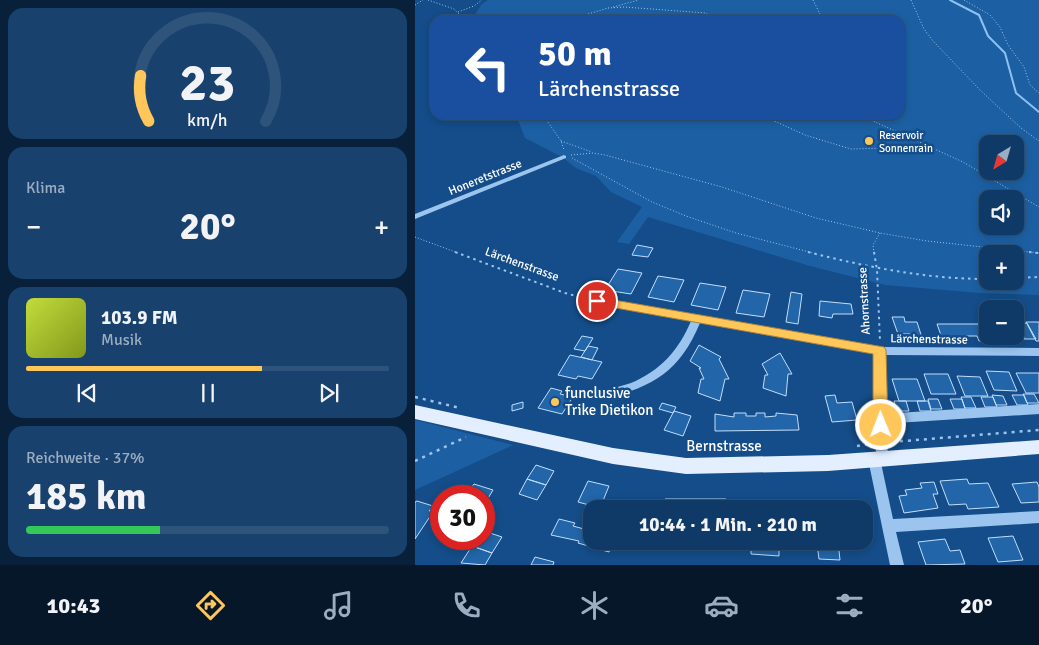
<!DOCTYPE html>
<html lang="de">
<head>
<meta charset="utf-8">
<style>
  :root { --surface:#0f3a67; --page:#18416d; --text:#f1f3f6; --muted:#9badc0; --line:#2f547b; --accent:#ffc659 }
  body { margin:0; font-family:Signika,sans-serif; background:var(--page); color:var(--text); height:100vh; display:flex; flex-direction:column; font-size:19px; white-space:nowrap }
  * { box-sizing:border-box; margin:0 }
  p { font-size:16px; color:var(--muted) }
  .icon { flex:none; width:28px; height:28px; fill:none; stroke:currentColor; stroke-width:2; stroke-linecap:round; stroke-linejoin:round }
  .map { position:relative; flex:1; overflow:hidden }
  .details { display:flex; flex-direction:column; gap:8px; padding:8px; background:#082039; width:415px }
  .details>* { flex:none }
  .hud { position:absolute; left:15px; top:15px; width:475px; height:105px; border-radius:15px; box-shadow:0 2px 8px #0003,0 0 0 1px var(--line); background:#1a4fa0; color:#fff; overflow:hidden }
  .needle { width:32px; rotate:217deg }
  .controls { position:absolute; left:564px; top:135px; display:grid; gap:10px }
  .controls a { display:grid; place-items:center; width:45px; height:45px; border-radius:10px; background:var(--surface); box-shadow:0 2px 8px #0003,0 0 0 1px var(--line); font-size:25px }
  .speed { position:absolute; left:15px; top:485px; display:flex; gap:10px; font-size:25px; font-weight:700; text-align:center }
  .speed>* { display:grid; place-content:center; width:65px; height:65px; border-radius:50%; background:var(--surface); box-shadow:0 2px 8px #0003,0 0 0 1px var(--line); line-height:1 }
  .speed .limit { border:8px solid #d22; background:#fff; color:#111 }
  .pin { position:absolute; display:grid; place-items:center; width:42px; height:42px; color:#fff; margin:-21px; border:2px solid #fff; border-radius:50%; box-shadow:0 1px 5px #0007 }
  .me { position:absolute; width:55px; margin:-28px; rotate:359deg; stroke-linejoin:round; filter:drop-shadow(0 0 4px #0008) }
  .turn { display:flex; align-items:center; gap:18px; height:105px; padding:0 25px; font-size:22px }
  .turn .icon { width:65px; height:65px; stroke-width:2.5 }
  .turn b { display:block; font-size:35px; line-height:42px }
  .big { font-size:38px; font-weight:700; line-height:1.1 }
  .details .widget { flex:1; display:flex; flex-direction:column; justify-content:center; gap:8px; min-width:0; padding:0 18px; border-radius:15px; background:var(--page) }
  .details .dial { align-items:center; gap:0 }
  .dial svg { height:130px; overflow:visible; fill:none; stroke:var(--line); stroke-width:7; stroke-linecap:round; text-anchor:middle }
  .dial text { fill:var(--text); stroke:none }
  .song { display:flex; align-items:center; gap:15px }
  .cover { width:60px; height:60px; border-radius:8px; background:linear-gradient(135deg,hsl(70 70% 55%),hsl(70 70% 35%)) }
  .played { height:5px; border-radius:2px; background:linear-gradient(90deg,var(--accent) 65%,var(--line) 65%) }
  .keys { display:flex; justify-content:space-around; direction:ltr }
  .heat { display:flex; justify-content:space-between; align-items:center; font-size:28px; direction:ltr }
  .charge { height:8px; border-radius:4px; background:linear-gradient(90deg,#34c759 37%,var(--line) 0) }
  .trip { position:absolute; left:168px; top:500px; width:290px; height:50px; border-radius:15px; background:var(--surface); box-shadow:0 2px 8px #0003,0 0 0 1px var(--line); font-weight:700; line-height:50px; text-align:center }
  .tabs { display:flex; height:80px; justify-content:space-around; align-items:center; background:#061729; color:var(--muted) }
  .tabs .icon { width:35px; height:35px }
  .tabs .current { color:var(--accent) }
  .tabs b { font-size:22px; color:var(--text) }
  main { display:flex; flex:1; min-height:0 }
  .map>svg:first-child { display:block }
  .green { fill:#1c60a3; fill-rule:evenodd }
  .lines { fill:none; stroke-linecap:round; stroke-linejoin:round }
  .stream { stroke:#8dc1f2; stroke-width:2 }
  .building { fill:#2265a8; stroke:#c1defb }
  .path-far2 { stroke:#9bc5ef; stroke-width:1; stroke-dasharray:1 2; stroke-linecap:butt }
  .path-far1 { stroke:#9bc5ef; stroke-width:2; stroke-dasharray:2.5 4; stroke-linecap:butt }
  .path { stroke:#9bc5ef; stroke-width:2.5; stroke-dasharray:3 5; stroke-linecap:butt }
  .minor { fill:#9bc5ef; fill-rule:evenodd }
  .major { fill:#e3efff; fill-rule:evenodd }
  .route { fill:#ffc659; stroke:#a6813a }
  .poi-dot { fill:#ffc659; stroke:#144d89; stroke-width:2 }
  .labels { text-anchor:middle; stroke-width:5; stroke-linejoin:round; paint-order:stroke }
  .far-poi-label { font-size:11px; fill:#fff; stroke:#144d89; text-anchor:start }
  .street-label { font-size:12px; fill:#fff; stroke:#144d89 }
  .near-poi-label { font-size:15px; fill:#fff; stroke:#144d89; text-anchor:start }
  .near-street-label { font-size:15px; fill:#fff; stroke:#144d89 }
</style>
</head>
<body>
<main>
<section class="details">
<div class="widget dial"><svg viewBox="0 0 100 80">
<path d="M14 69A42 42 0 1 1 86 69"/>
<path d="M14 69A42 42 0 0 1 9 41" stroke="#ffc659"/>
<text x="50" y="56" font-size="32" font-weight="700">23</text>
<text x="50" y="72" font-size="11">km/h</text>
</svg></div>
<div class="widget"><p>Klima</p>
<div class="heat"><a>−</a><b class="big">20°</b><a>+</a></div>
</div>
<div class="widget">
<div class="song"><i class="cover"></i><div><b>103.9 FM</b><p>Musik</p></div></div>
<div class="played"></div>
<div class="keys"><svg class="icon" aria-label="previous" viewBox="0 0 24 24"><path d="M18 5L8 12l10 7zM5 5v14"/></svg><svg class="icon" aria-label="pause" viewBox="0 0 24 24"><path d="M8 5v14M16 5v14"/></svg><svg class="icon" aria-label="next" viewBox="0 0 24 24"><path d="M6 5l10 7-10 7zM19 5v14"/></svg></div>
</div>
<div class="widget"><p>Reichweite · 37%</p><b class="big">185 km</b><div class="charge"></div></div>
</section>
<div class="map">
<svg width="624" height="565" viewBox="0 0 624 565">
  <rect width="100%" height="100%" fill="#144d89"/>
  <!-- green -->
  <path class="green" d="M73,0H624V295L565,293L470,285L395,266L233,217L214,244L202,242L227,207L196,192L181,176L161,168L147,157L110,138L101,115H485V20H65L60,14L67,4ZM572,144H600V171H572ZM572,199H600V226H572ZM572,254H600V281H572Z
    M0,420L98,445L0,490Z"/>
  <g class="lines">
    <!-- stream -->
    <path class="stream" d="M535,0L564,15L573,36L590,53L601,93L624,112"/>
  </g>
  <!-- building -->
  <path class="building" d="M222,245L238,248L233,257L217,255Z
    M203,269L227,273L216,294L190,290Z
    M243,276L269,280L259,302L233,297Z
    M285,283L311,287L303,310L276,305Z
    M328,290L355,294L349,317L321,313Z
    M376,292L387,294L383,324L371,322Z
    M405,301L436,304L438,314H418L417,318L404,316Z
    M477,317H489L490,322H502L508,341H497L495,334H483Z
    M611,322H624V341H621Z
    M600,323H602L610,339H595L594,336H600Z
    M602,323H612L621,339H610Z
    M522,324H569L572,336H575L577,341H564L562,336H549L551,341H528Z
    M167,336L178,338L170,351L159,349Z
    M284,345L306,357L304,359L314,379H310L305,401L283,393L286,379H289L284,368H286L275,361Z
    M173,346L183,348L177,360L166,357Z
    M365,353L377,374H373L371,396L348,388L350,375H353L347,364Z
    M155,355L187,362L177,379L163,376L161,379L143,375Z
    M571,371L594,372L602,391L579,390Z
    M601,373H624V393H611Z
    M509,374H533L541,394H516Z
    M542,376L565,377L573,396H550Z
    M477,379H502L510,401H484Z
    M136,388L147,391L145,394L158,397L147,414L123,408Z
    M608,394H619L624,403H612Z
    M420,395L422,403L437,402L442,420L417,422L410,396Z
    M577,395L588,396L592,405H581Z
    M597,395H609L613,405H602Z
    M546,397H556L561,408H550Z
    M566,397H578L582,407H570Z
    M513,399H523L527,409H516Z
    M535,399H547L550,409H539Z
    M479,401H491L494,411H482Z
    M502,401H513L516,411H505Z
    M108,402V408L97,411V405Z
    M247,403L261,407L258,413L244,409Z
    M259,411L276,416L268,436L249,430Z
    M319,413H331V416H341V413H350V417L361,416V413L382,415L384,430L300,431V414L319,417Z
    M121,465L139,471L131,485L112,479Z
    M112,479L131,485L122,500L104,494Z
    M552,479L554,484L573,483L584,507L553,509L551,504L534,505L525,481Z
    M173,481L194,486L185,508L163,502Z
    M519,482L523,494H518L523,508L489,513L484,496L492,495L490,490L507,488L505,483Z
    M622,482L624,487V502L606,503L597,484Z
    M59,484L78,490L69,505V496H50Z
    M250,499H311V509H249Z
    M331,500H355L356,509H332Z
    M2,501L18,506L14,511L18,512L0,539V502Z
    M405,505L429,506V509H406Z
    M144,519L160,523L158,526L169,529L173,519L176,520V541H199L194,552L163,543L164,541L136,535Z
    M69,531L87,537L77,553L57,546L62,539H69Z
    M598,536L608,560L583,562L573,538Z
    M530,539L535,551L545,550L550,564L511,565L503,542Z
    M336,541H364V556L336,554Z
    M383,541H423L425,560L404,559L402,544Z
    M57,546L77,553L70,565L46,563Z
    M120,557L139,562L138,565H116Z"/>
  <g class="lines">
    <!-- path-far2 -->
    <path class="path-far2" d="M13,0L39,9L50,20
      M398,0L408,20
      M496,0L509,29L518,41L565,90L606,128L624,141
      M549,0L575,15L585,27L593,45L609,67L615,85L624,93
      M0,5L8,0
      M198,7L224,0
      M193,8L209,7L291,13L300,20
      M43,12L59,6L67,0
      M153,20L193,8
      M128,115L146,141L149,150
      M346,115L390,135L436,149L511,147
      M445,115L548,162L624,207
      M146,141L177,152
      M156,155L178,153L190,155L307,187L401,218L465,233L512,241L624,253
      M157,158L237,202L271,216L321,233L398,253
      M0,237L43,253
      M459,253L458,245L465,233"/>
    <!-- path-far1 -->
    <path class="path-far1" d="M40,252L150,293L172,299
      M393,252C452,267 511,279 572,279
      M459,252L462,270L465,341
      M614,252L624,253
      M600,278L624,277"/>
    <!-- path -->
    <path class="path" d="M0,397L45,408
      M477,442L624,430
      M442,446L455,444
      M0,461L51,437"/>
    <!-- minor -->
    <path class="minor" d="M149,155L151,156V158L0,219V214Z
      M182,298L464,347L624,348V356L469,355L471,408L482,413L624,404V414L481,423L471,418L473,458L471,462L466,463L478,519L624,511V523L481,532L489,565H475L453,459L455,455L461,454L459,354L285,323C265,371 239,386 190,399L186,398L185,395L186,392C196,389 206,386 216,383C245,371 264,350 276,321L179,303L177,301Z"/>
    <!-- major -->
    <path class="major" d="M0,405L198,448L271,458L413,455L624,440V454L413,471L271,474L198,464L0,419Z"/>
  </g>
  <!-- route -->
  <path class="route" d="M182,297L469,347L471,350L473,425L471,429L466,431L460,429L458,425V354L178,304L176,301L178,298Z"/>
  <!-- markers -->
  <g class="poi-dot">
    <circle cx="454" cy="141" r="5"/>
    <circle cx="140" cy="402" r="5"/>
  </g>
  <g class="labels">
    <!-- far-poi labels -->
    <g class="far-poi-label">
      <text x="464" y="139">Reservoir<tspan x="464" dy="13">Sonnenrain</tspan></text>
    </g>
    <!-- street labels -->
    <g class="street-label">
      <text transform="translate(70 177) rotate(-22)" y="4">Honeretstrasse</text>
      <text transform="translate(107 264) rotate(20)" y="4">Lärchenstrasse</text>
      <text transform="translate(449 301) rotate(-93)" y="4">Ahornstrasse</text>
      <text transform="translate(514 339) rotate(1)" y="4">Lärchenstrasse</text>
    </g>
    <!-- near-poi labels -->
    <g class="near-poi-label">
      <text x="150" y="398">funclusive<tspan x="150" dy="17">Trike Dietikon</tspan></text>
    </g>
    <!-- near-street labels -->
    <g class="near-street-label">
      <text x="309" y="451">Bernstrasse</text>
    </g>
  </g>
</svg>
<div class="controls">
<a><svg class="needle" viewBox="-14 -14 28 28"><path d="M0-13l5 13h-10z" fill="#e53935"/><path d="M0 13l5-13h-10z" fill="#9badc0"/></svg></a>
<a><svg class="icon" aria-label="sound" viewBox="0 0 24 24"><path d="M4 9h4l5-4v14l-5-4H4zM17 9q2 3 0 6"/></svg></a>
<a>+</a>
<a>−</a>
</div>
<div class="speed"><div class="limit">30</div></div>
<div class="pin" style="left:182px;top:301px;background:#d93025"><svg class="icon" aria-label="arrive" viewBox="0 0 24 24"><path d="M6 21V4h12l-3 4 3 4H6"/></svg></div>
<svg class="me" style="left:466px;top:425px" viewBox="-20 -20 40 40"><circle r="17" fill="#ffc659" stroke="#fff" stroke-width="3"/><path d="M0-11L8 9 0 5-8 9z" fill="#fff"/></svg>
<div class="trip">10:44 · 1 Min. · 210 m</div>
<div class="hud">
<div class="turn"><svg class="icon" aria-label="left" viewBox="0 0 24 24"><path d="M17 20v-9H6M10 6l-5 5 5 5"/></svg><div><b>50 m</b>Lärchenstrasse</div></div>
</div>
</div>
</main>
<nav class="tabs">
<b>10:43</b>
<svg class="icon current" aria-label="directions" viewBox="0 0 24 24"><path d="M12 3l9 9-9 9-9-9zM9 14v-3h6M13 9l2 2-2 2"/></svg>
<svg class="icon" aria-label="music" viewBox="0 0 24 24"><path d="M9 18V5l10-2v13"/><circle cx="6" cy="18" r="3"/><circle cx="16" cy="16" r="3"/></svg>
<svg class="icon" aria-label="phone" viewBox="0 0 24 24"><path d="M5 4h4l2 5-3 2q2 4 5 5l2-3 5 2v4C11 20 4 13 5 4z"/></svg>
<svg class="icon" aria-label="climate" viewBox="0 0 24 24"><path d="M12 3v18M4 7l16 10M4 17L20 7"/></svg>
<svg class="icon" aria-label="car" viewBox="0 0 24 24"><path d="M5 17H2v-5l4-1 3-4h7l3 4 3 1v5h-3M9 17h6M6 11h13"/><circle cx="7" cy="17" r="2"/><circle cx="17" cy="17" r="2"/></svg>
<svg class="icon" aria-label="filters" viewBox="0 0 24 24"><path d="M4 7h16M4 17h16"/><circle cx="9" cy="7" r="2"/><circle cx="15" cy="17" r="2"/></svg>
<b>20°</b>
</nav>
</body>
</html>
